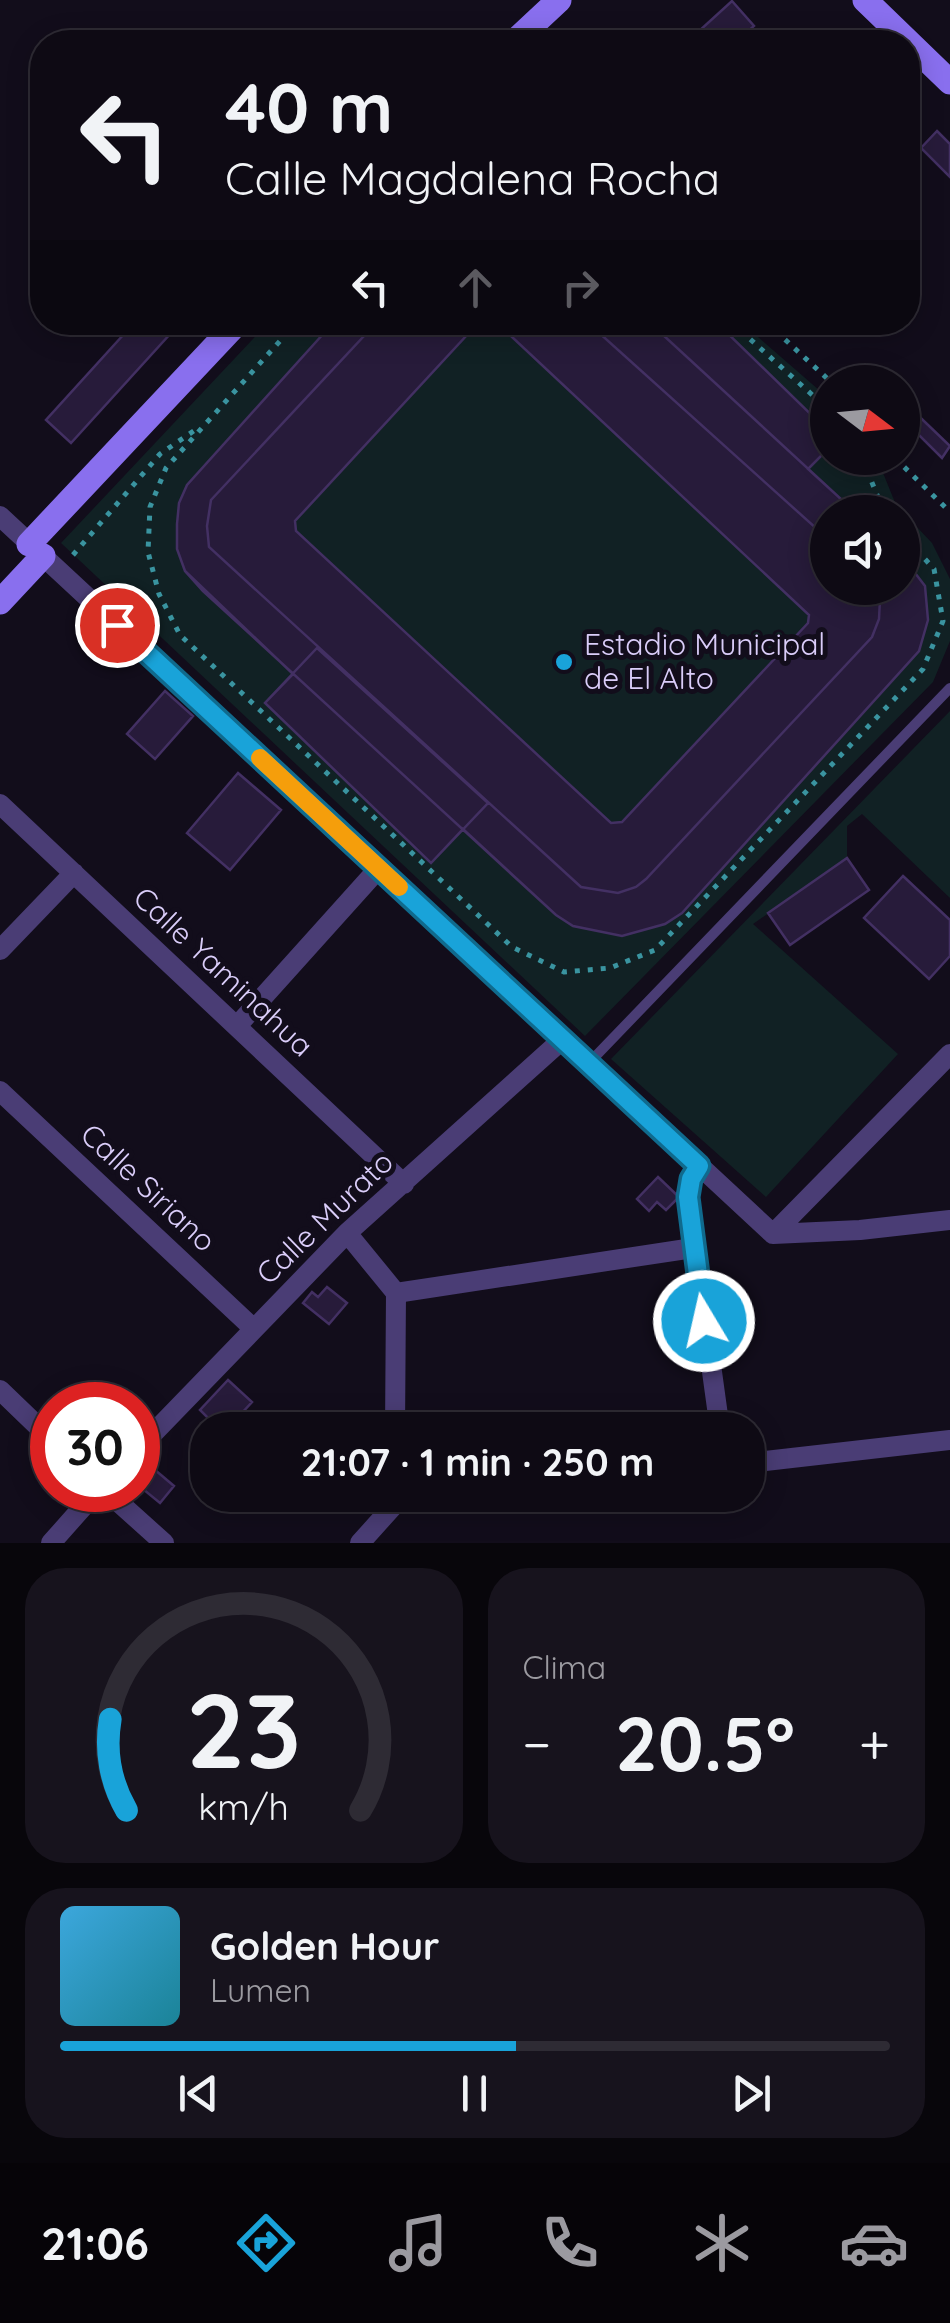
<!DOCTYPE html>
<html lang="es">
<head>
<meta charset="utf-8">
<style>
  :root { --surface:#0e0a14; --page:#17131d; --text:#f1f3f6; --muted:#9b9aa0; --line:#2e2b34; --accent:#19a3d9 }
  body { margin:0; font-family:Quicksand,sans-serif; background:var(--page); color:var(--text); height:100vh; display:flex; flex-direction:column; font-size:38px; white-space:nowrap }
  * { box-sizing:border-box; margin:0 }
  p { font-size:32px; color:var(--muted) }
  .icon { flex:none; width:55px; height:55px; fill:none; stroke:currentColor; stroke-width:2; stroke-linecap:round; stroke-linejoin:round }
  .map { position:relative; height:1543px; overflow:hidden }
  .side { display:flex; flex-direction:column; gap:25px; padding:25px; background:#08060b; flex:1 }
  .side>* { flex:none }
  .top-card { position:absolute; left:30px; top:30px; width:890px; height:305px; border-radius:40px; box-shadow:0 5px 25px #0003,0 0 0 2px var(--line); background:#0e0a14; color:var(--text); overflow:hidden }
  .needle { width:65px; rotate:106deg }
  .tools { position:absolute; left:810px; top:365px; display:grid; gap:20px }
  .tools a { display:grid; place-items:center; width:110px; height:110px; border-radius:50%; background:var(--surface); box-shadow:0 5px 25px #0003,0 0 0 2px var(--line); font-size:50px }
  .speed { position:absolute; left:30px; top:1382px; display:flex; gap:20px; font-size:50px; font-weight:700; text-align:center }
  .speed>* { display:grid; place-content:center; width:130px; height:130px; border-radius:50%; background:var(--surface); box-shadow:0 5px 25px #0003,0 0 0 2px var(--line); line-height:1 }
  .speed .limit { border:15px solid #d22; background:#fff; color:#111 }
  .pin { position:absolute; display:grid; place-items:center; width:85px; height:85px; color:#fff; margin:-42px; border:5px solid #fff; border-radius:50%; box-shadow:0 2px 10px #0007 }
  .me { position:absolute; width:110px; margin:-55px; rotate:351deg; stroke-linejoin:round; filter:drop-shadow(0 0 8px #0008) }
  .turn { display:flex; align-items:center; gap:35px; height:210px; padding:0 30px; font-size:45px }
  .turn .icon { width:130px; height:130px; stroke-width:2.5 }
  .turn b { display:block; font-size:70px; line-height:85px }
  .lanes { display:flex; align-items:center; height:95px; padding:0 30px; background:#0003; justify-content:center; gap:50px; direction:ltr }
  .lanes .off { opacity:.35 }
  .big { font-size:75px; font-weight:700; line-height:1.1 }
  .side .tile { flex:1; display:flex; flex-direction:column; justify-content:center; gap:15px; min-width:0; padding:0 35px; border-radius:40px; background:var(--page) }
  .side .dial { align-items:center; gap:0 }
  .dial svg { height:260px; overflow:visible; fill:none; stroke:var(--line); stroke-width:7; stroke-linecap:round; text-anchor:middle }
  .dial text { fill:var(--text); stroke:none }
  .song { display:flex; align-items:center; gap:30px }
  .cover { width:120px; height:120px; border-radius:15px; background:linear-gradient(135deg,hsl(200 70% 55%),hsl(190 70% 35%)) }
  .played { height:10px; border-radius:5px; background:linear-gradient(90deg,var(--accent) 55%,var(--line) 55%) }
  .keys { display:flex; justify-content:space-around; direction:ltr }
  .heat { display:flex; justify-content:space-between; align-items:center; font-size:55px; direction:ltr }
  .side .tiles { flex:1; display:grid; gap:25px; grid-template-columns:1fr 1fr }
  .tile:last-child { grid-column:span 2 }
  .trip { position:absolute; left:190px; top:1412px; width:575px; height:100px; border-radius:40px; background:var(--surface); box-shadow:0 5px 25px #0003,0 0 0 2px var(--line); font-weight:700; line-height:100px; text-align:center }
  .dock { display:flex; height:160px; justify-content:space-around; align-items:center; background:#060408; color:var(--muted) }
  .dock .icon { width:70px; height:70px }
  .dock .active { color:var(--accent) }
  .dock b { font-size:45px; color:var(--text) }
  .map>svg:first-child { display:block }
  .green { fill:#112124; fill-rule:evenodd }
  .building { fill:#271b3a; stroke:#433063; stroke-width:2.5 }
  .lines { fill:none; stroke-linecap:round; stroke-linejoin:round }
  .path { stroke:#3a94a0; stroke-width:5; stroke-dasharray:5 8; stroke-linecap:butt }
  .lane { stroke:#4a3d75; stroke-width:10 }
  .street { stroke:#4a3d75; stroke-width:20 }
  .secondary { stroke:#896fee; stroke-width:25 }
  .route-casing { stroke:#106a8d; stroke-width:25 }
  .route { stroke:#19a3d9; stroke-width:18 }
  .slow { stroke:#f59e0b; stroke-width:18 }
  .poi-dot { fill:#19a3d9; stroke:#120d1b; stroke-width:4 }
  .labels { text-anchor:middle; stroke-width:10; stroke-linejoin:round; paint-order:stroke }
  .poi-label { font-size:30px; fill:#dacdf9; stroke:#120d1b; text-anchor:start }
  .street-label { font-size:30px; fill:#dacdf9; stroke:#120d1b }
</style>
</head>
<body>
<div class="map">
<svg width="950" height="1543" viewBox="0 0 950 1543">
  <rect width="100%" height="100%" fill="#120d1b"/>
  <!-- green -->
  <path class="green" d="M268,323H742L827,397L828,458H877L896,505L932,543L950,579V641L933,682L585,1036L61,543ZM828,512H902V588H828Z
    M950,711V898L862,814L847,826V858L753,924L898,1054L766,1197L611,1059Z"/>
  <!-- building -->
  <path class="building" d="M732,1L754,26L736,42H687Z
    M937,131L950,144V177L921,148Z
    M135,322H181L71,443L46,420Z
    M334,322H479L295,521L296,531L611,823L622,822L808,623L809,615L496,322H716L828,431V449L808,469L855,512H828V588H902V556L925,586L928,620L919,651L682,913L665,924L622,936L573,926L556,915L463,829L431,863L265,703L293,674L185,571L177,549V524L179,503L187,485Z
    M334,322H479L295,521L296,531L611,823L622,822L808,623L809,615L496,322H649L855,512H828V588H902V556L925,586L928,620L919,651L682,913L665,924L622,936L573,926L556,915L203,591L185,571L177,549V524L179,503L187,485Z
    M334,322H377L211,500L207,526L209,547L581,887L618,893L636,887L646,879L872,637L879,619L880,599L875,588H902V556L925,586L928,620L919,651L682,913L665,924L622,936L573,926L556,915L203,591L185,571L177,549V524L179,503L187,485Z
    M587,322H649L855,512H828V539Z
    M902,400L950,446L942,458L916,432L909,440L902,433Z
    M317,648L488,803L431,863L265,703Z
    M165,691L193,716L155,759L127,734Z
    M238,773L281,810L230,870L187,833Z
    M847,858L869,890L790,945L768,913Z
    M903,876L950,920V956L929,979L864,918Z
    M658,1177L679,1197L666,1210L657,1202L649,1211L637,1199Z
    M327,1287L347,1303L329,1324L303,1303L312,1292L318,1297Z
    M228,1380L252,1402L226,1430H220L200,1410Z
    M148,1464L174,1486L160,1503L138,1485V1477Z"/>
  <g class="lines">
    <!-- path -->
    <path class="path" d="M297,322L166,468L150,507L148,552L159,594L180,635L512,947L564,972L610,968L655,950L923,669L943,621L934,569L902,534
      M731,322L828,409
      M766,322L831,382
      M862,458L884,512
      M895,458L950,512
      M73,555L160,454L198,428"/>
    <!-- lane -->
    <path class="lane" d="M589,1063L950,688"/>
    <!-- street -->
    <path class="street" d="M0,516L773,1234
      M0,804L404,1184
      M0,950L74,873
      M237,1026L379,868
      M0,1091L254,1329
      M699,1166L691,1179L688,1197L720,1430
      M347,1233L396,1293L395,1430
      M773,1234L950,1054
      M773,1234L860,1230L950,1220
      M396,1293L693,1248
      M0,1390L52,1440
      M138,1449L347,1233L563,1039
      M748,1463L950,1440
      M105,1490L164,1543
      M395,1504L474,1495
      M51,1543L98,1490
      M360,1543L395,1504V1495"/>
    <!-- secondary -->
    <path class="secondary" d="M865,0L950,82
      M514,42L559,0
      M29,544L238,322
      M0,602L43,556"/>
  </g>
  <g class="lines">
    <!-- route casing -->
    <g class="route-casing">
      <path id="route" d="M117,625L699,1166L691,1179L688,1197L704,1321"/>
    </g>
    <!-- route -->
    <use href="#route" class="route"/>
    <!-- slow -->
    <path class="slow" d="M260,758L399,887"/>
  </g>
  <!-- markers -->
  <circle class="poi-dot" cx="564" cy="662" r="10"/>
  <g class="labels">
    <!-- poi labels -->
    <g class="poi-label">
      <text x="584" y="655">Estadio Municipal<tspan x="584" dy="34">de El Alto</tspan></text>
    </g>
    <!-- street labels -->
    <g class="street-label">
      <text transform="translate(223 972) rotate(43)" y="10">Calle Yaminahua</text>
      <text transform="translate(148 1188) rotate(43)" y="10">Calle Siriano</text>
      <text transform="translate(325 1218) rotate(-44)" y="10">Calle Murato</text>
    </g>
  </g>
</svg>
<div class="tools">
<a><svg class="needle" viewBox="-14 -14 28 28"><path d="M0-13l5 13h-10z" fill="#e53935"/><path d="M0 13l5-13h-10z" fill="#9b9aa0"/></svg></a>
<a><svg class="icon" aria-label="sound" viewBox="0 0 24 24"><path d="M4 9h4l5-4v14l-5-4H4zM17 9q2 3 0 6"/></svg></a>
</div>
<div class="speed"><div class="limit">30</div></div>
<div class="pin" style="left:117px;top:625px;background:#d93025"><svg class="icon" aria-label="arrive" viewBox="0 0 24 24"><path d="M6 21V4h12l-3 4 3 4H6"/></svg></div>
<svg class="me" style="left:704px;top:1321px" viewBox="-20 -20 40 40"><circle r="17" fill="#19a3d9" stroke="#fff" stroke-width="3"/><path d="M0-11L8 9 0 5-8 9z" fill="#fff"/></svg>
<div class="trip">21:07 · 1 min · 250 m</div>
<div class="top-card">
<div class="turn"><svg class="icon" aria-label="left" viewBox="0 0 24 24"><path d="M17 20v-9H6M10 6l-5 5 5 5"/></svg><div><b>40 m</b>Calle Magdalena Rocha</div></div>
<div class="lanes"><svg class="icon" aria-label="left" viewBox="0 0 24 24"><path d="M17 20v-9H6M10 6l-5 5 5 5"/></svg><svg class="icon off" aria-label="ahead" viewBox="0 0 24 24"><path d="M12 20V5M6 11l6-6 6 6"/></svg><svg class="icon off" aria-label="right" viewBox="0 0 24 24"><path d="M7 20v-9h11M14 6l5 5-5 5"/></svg></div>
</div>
</div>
<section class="side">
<div class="tiles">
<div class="tile dial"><svg viewBox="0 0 100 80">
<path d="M14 69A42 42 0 1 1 86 69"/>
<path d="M14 69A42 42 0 0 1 9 41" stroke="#19a3d9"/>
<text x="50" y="56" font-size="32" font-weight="700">23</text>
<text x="50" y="72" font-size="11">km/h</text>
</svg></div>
<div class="tile"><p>Clima</p>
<div class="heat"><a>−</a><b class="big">20.5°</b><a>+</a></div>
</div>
<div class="tile">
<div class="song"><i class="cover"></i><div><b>Golden Hour</b><p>Lumen</p></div></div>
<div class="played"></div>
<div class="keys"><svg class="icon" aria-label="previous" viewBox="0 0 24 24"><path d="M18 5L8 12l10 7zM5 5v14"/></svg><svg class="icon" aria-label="pause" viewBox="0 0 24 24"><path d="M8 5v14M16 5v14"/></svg><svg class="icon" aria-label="next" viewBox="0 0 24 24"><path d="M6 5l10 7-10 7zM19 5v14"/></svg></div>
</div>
</div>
</section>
<nav class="dock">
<b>21:06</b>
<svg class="icon active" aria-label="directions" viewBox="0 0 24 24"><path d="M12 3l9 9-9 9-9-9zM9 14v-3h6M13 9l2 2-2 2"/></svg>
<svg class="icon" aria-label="music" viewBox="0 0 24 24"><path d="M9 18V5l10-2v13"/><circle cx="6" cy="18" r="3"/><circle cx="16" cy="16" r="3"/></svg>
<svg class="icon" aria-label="phone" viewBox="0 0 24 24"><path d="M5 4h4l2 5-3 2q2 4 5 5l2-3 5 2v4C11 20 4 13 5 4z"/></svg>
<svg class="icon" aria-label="climate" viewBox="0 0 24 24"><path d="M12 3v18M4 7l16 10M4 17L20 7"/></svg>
<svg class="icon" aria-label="car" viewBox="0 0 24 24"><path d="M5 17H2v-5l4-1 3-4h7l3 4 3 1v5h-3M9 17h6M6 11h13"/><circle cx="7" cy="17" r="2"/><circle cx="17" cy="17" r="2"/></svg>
</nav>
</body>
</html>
